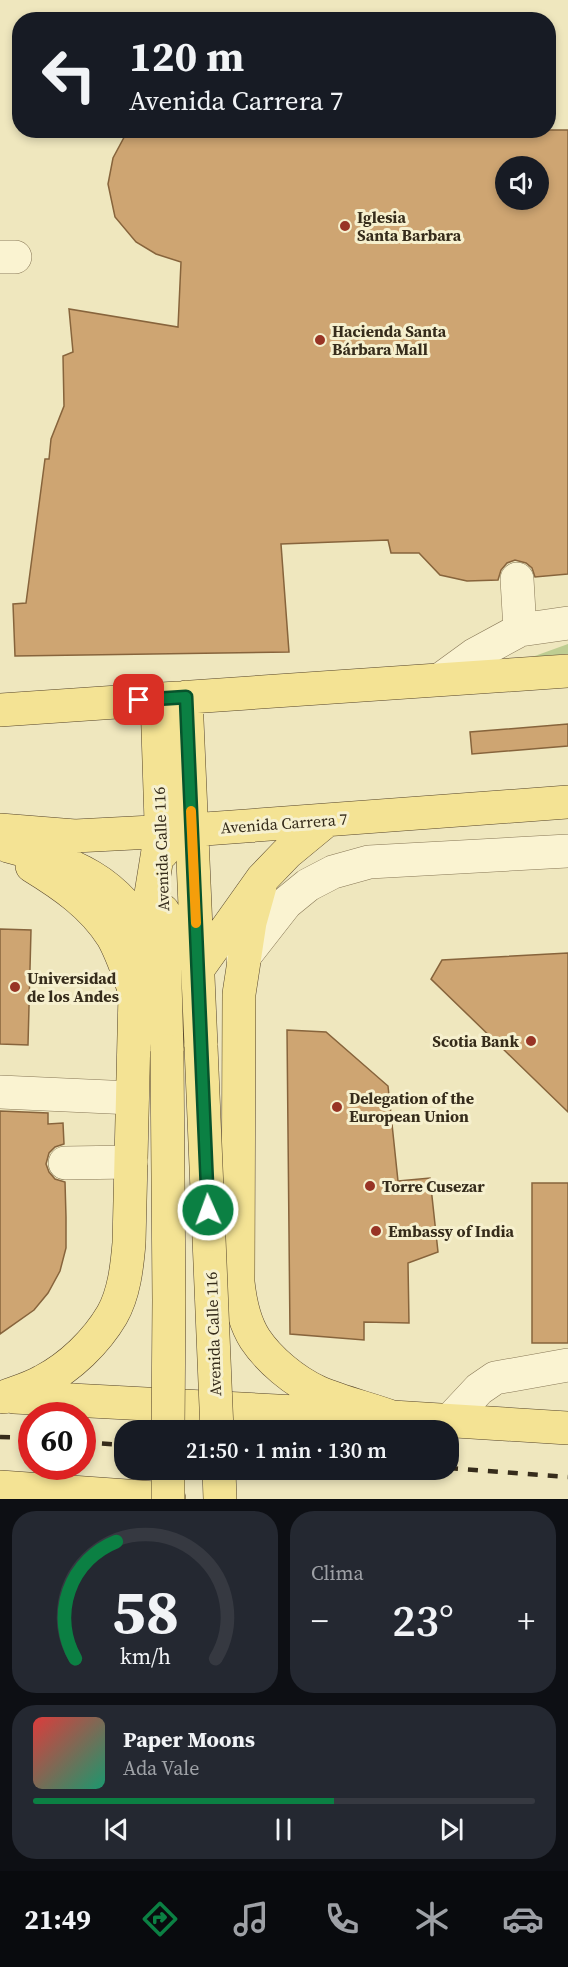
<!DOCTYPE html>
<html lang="es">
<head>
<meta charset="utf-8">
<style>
  :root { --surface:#171b24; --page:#242831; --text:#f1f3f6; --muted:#9ea1a6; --line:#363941; --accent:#0b8043 }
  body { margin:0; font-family:"Source Serif 4",serif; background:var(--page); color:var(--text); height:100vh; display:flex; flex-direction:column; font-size:22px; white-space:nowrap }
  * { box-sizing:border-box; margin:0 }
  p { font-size:20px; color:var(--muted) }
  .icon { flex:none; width:33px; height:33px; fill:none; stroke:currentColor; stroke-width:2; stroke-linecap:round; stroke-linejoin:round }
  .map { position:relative; height:1499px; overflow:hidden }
  .side { display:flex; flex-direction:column; gap:12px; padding:12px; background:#0d0f14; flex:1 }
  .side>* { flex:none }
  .banner { position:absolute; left:12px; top:12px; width:544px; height:126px; border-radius:24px; box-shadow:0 3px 9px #0003; background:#171b24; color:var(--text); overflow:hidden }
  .buttons { position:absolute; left:495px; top:156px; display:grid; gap:12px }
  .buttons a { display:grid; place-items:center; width:54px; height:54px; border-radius:50%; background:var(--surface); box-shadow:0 3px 9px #0003; font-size:30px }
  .speed { position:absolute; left:18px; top:1402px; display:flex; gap:12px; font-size:30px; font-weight:700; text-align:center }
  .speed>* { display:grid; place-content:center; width:78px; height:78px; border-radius:50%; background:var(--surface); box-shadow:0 3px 9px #0003; line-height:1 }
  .speed .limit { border:9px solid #d22; background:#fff; color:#111 }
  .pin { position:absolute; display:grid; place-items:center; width:51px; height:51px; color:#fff; margin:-26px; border-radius:12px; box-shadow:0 3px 9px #0006 }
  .me { position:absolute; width:66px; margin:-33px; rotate:358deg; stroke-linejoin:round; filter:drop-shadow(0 0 4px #0008) }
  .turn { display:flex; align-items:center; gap:21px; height:126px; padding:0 18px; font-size:27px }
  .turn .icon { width:78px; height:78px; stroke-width:2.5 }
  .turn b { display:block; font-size:42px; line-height:51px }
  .big { font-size:45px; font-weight:600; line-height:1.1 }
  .side .card { flex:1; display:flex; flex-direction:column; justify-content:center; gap:9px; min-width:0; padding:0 21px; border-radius:24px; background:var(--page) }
  .side .dial { align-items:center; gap:0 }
  .dial svg { height:156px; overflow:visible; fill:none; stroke:var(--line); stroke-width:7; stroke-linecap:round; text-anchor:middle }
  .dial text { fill:var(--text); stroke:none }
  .song { display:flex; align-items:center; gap:18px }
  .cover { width:72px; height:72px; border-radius:9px; background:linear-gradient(135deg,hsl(0 70% 55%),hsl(160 70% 35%)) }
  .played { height:6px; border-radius:3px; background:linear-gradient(90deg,var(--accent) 60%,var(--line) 60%) }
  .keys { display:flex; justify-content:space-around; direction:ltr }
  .heat { display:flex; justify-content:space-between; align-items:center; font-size:33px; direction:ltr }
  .side .tiles { flex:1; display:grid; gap:12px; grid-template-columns:1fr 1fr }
  .card:last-child { grid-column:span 2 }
  .trip { position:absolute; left:114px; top:1420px; width:345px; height:60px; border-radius:24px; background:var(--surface); box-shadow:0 3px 9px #0003; font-weight:600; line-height:60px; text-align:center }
  .tabs { display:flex; height:96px; justify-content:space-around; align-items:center; background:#090b0e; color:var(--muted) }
  .tabs .icon { width:42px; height:42px }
  .tabs .current { color:var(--accent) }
  .tabs b { font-size:27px; color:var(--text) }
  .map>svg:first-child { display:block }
  .green { fill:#becd92 }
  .building { fill:#cea572; stroke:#87643c; stroke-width:1.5; fill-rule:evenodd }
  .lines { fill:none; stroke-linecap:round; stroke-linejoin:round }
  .minor-casing { stroke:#877756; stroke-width:34 }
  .major-casing { stroke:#55442b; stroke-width:34 }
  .minor { stroke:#faf3d1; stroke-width:33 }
  .major { stroke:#f4e394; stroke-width:33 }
  .rail { stroke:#362c1b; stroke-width:4.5; stroke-dasharray:10 10; stroke-linecap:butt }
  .major-bridge-casing { stroke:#55442b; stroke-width:34; stroke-linecap:butt }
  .major-bridge { stroke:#f4e394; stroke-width:33 }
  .route-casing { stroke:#07532c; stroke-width:15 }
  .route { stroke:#0b8043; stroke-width:10 }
  .slow { stroke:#f59e0b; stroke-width:10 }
  .poi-dot { fill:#983425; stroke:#f6f0ce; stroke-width:2 }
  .labels { text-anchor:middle; stroke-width:6; stroke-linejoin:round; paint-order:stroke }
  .poi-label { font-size:16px; font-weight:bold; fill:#362c1b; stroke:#f6f0ce; text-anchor:start }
  .street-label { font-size:16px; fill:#362c1b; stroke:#f6f0ce }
</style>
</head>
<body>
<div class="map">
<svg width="568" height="1499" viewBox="0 0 568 1499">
  <rect width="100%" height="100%" fill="#efe7be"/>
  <!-- green -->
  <path class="green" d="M568,644V654L532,657Z"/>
  <!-- building -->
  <path class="building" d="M128,130H568V574L535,577L532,568L526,563L515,560L507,563L501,570L498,580L467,581L440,575L419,553H391L388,540L281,544L289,652L15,656L13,604L26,603L45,459H49L51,439L64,406L63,356L73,352L69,309L178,327L181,262L156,254L136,242L115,217L108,184L113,158ZM506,166H538V200H506Z
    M568,724V746L472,754L470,732Z
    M0,929L31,930L28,1045L0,1044Z
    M568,953V1112L431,979L442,960Z
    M287,1030L326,1032L388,1086L398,1181L430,1178L438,1252L408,1263L409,1323L364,1322V1340L290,1334Z
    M0,1111L48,1113V1124L63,1123L64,1144L55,1147L49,1153L46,1164L49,1172L55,1179L65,1182L66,1217V1248L60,1271L48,1293L34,1310L0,1334Z
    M532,1183H568V1343H532Z"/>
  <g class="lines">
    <!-- minor casing -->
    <g class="minor-casing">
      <path id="minor" d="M0,257H15
        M517,579L520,630
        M441,679L474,655L520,630L568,623
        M243,958L286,903L308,885L333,872L369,862L568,851
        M0,1092L132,1098
        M65,1163L131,1162
        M450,1420L479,1389L495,1378L568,1365"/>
    </g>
    <!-- major casing -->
    <g class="major-casing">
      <path id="major" d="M186,697L201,1046
        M157,699L162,853
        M0,710L568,671
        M0,830L75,836L191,830L568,802
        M8,846C73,863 118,879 150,942
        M32,866C63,885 92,905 112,936C122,953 128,973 135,992
        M262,879L250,922L239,994L238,1282C240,1301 244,1322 255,1339C269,1360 294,1381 318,1392C341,1402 367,1408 392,1417
        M163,911L167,1051
        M198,969L262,879L287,853L327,820
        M4,1397C17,1392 31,1388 43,1381C70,1367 96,1342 112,1315C124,1294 127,1267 129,1243L135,993L161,832
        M14,1397L392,1417L568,1428
        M219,1470L220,1499
        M0,1487L169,1499"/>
    </g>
    <!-- minor -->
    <use href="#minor" class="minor"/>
    <!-- major -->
    <use href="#major" class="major"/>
    <!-- rail -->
    <path class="rail" d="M0,1437L32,1438
      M82,1442L124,1445
      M448,1468L568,1477"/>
    <!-- major-bridge casing -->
    <g class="major-bridge-casing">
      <path id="major-bridge" d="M201,1046L217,1431
        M167,1051L169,1300L168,1431
        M168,1499V1470"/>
    </g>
    <!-- major-bridge -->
    <use href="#major-bridge" class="major-bridge"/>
  </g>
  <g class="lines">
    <!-- route casing -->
    <g class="route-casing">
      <path id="route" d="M139,700L186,697L208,1210"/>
    </g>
    <!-- route -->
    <use href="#route" class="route"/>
    <!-- slow -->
    <path class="slow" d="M191,811L196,923"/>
  </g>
  <!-- markers -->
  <g class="poi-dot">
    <circle cx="345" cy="226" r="6"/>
    <circle cx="320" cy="340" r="6"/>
    <circle cx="15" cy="987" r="6"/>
    <circle cx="531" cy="1041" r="6"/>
    <circle cx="337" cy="1107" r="6"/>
    <circle cx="370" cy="1186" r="6"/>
    <circle cx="376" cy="1231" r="6"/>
  </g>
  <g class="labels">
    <!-- poi labels -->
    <g class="poi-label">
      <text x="357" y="223">Iglesia<tspan x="357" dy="18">Santa Barbara</tspan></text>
      <text x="332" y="337">Hacienda Santa<tspan x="332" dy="18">Bárbara Mall</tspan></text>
      <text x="27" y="984">Universidad<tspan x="27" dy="18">de los Andes</tspan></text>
      <text x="519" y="1047" text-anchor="end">Scotia Bank</text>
      <text x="349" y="1104">Delegation of the<tspan x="349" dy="18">European Union</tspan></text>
      <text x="382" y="1192">Torre Cusezar</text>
      <text x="388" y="1237">Embassy of India</text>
    </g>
    <!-- street labels -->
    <g class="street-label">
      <text transform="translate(284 823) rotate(-4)" y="6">Avenida Carrera 7</text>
      <text transform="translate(161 849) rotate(-92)" y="6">Avenida Calle 116</text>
      <text transform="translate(213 1334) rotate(-92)" y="6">Avenida Calle 116</text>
    </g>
  </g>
</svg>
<div class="buttons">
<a><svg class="icon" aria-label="sound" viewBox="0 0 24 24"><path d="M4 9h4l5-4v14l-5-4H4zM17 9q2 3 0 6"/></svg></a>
</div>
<div class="speed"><div class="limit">60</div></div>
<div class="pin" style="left:139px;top:700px;background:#d93025"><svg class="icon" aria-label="arrive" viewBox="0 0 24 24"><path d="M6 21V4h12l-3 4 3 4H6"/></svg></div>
<svg class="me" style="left:208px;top:1210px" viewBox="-20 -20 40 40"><circle r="17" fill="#0b8043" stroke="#fff" stroke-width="3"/><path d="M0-11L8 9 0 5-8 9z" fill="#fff"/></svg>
<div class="trip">21:50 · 1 min · 130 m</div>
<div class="banner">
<div class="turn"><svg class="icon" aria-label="left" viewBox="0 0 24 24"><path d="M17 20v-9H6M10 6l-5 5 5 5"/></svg><div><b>120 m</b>Avenida Carrera 7</div></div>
</div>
</div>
<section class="side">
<div class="tiles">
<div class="card dial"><svg viewBox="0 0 100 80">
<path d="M14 69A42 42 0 1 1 86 69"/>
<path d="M14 69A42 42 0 0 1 35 9" stroke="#0b8043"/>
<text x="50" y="56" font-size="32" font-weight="700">58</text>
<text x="50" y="72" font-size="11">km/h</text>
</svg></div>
<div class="card"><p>Clima</p>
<div class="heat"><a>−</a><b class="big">23°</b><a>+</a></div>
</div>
<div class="card">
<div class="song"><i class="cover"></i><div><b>Paper Moons</b><p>Ada Vale</p></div></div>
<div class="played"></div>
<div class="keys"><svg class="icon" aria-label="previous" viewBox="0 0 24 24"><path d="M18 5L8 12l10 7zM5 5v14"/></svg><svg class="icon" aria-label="pause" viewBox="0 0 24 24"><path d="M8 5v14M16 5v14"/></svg><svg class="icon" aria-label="next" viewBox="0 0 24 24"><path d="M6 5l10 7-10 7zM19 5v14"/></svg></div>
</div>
</div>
</section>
<nav class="tabs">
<b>21:49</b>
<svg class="icon current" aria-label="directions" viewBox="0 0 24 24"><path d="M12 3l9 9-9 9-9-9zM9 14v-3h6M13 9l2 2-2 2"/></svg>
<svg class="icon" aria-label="music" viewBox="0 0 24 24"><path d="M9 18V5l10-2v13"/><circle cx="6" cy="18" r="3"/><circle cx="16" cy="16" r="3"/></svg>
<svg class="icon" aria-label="phone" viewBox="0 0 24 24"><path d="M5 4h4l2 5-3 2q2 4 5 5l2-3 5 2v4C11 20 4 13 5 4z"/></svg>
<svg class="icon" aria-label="climate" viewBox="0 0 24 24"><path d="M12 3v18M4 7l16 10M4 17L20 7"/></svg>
<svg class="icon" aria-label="car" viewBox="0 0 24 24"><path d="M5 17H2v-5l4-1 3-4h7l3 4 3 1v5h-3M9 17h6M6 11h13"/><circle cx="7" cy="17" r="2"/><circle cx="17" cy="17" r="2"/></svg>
</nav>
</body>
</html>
